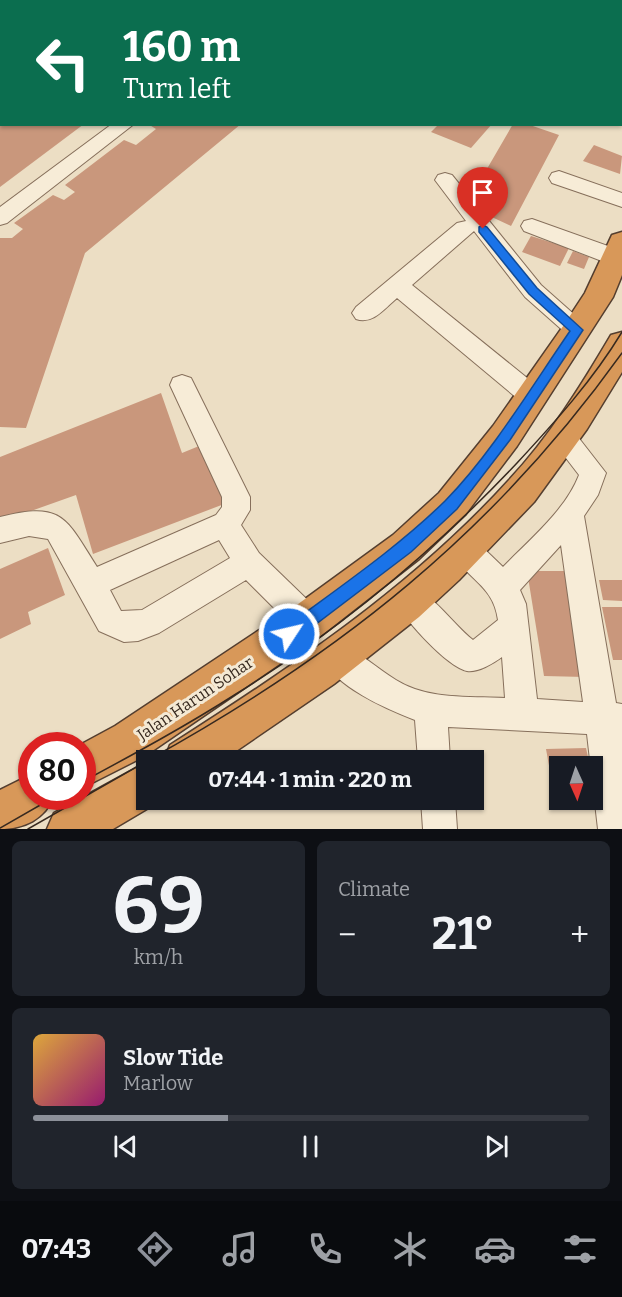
<!DOCTYPE html>
<html lang="en">
<head>
<meta charset="utf-8">
<style>
  :root { --surface:#171b24; --page:#20242c; --text:#f1f3f6; --muted:#9ea1a6; --line:#363941; --accent:#8c9099 }
  body { margin:0; font-family:Bitter,serif; background:var(--page); color:var(--text); height:100vh; display:flex; flex-direction:column; font-size:22px; white-space:nowrap }
  * { box-sizing:border-box; margin:0 }
  p { font-size:20px; color:var(--muted) }
  .icon { flex:none; width:33px; height:33px; fill:none; stroke:currentColor; stroke-width:2; stroke-linecap:round; stroke-linejoin:round }
  .map { position:relative; height:829px; overflow:hidden }
  .drawer { display:flex; flex-direction:column; gap:12px; padding:12px; background:#0d0f14; flex:1 }
  .drawer>* { flex:none }
  .hud { position:absolute; left:0px; top:0px; width:622px; height:126px; box-shadow:0 2px 4px #0004; background:#0b6e4f; color:#fff; overflow:hidden }
  .needle { width:39px; rotate:177deg }
  .controls { position:absolute; left:549px; top:756px; display:grid; gap:12px }
  .controls a { display:grid; place-items:center; width:54px; height:54px; border-radius:0px; background:var(--surface); box-shadow:0 2px 4px #0004; font-size:30px }
  .speed { position:absolute; left:18px; top:732px; display:flex; gap:12px; font-size:30px; font-weight:700; text-align:center }
  .speed>* { display:grid; place-content:center; width:78px; height:78px; border-radius:50%; background:var(--surface); box-shadow:0 2px 4px #0004; line-height:1 }
  .speed .limit { border:9px solid #d22; background:#fff; color:#111 }
  .pin { position:absolute; display:grid; place-items:center; width:51px; height:51px; color:#fff; margin:-62px -26px; border-radius:50% 50% 50% 0; rotate:-45deg; box-shadow:0 0 6px #0007 }
  .pin .icon { rotate:45deg }
  .me { position:absolute; width:66px; margin:-33px; rotate:55deg; stroke-linejoin:round; filter:drop-shadow(0 0 4px #0008) }
  .turn { display:flex; align-items:center; gap:21px; height:126px; padding:0 24px; font-size:27px }
  .turn .icon { width:78px; height:78px; stroke-width:2.5 }
  .turn b { display:block; font-size:42px; line-height:51px }
  .big { font-size:45px; font-weight:700; line-height:1.1 }
  .drawer .card { flex:1; display:flex; flex-direction:column; justify-content:center; gap:9px; min-width:0; padding:0 21px; border-radius:9px; background:var(--page) }
  .drawer .dial { align-items:center; gap:0 }
  .dial b { font-size:78px; line-height:1 }
  .song { display:flex; align-items:center; gap:18px }
  .cover { width:72px; height:72px; border-radius:9px; background:linear-gradient(135deg,hsl(40 70% 55%),hsl(320 70% 35%)) }
  .played { height:6px; border-radius:3px; background:linear-gradient(90deg,var(--accent) 35%,var(--line) 35%) }
  .keys { display:flex; justify-content:space-around; direction:ltr }
  .heat { display:flex; justify-content:space-between; align-items:center; font-size:33px; direction:ltr }
  .drawer .tiles { flex:1; display:grid; gap:12px; grid-template-columns:1fr 1fr }
  .card:last-child { grid-column:span 2 }
  .trip { position:absolute; left:136px; top:750px; width:348px; height:60px; border-radius:0px; background:var(--surface); box-shadow:0 2px 4px #0004; font-weight:700; line-height:60px; text-align:center }
  .tabs { display:flex; height:96px; justify-content:space-around; align-items:center; background:#090b0e; color:var(--muted) }
  .tabs .icon { width:42px; height:42px }
  .tabs .active { color:var(--accent) }
  .tabs b { font-size:27px; color:var(--text) }
  .map>svg:first-child { display:block }
  .building { fill:#c9977c }
  .lines { fill:none; stroke-linecap:round; stroke-linejoin:round }
  .minor-casing { stroke:#866f5b; stroke-width:2 }
  .highway-casing { stroke:#543e2f; stroke-width:3 }
  .minor { fill:#f7ecd7; fill-rule:evenodd }
  .highway { fill:#d89859; fill-rule:evenodd }
  .tram { stroke:#37291f; stroke-width:1.5 }
  .route { fill:#1a73e8; stroke:#114b97; stroke-width:1.5 }
  .labels { text-anchor:middle; stroke-width:6; stroke-linejoin:round; paint-order:stroke }
  .street-label { font-size:16px; fill:#37291f; stroke:#f4e9d4 }
</style>
</head>
<body>
<div class="map">
<svg width="622" height="829" viewBox="0 0 622 829">
  <rect width="100%" height="100%" fill="#ecdec4"/>
  <!-- building -->
  <path class="building" d="M0,124H84L0,187Z
    M148,124H241L85,253L26,428L0,427V238H12L23,229L14,223L53,195L64,200L75,192L65,185L124,140L136,145L156,129Z
    M439,124H492L471,148L431,132Z
    M513,124H527L559,135L511,226L466,205Z
    M594,145L622,156L620,174L583,161Z
    M531,236L569,248L560,266L522,252Z
    M573,251L589,257L584,269L567,263Z
    M161,393L182,453L204,444L232,501L93,554L76,495L0,522V457Z
    M48,548L65,595L28,612L31,624L0,639V569Z
    M527,571H565L585,677L544,676Z
    M599,580H622V601L603,600Z
    M602,607H622V660H613Z
    M586,748L590,766H560V799H555L546,749Z"/>
  <g class="lines">
    <!-- minor casing -->
    <g class="minor-casing">
      <path id="minor" d="M43,0H60L42,2Z
        M240,0H258L259,2H241Z
        M283,0H300L282,2Z
        M0,25H2L0,36Z
        M621,90H622V102H621Z
        M112,124H134L7,223L0,225V207Z
        M559,171L622,193V207L552,183L549,178L552,173Z
        M445,173L452,175L541,285L585,324L589,330L585,336L577,339L569,336L525,297L474,231L412,285L542,390L546,397L542,404L533,407L524,404L397,298C385,308 373,325 356,319L352,313L356,307L457,223L466,221L435,180L438,175Z
        M532,219L622,251V263L615,265L607,263L524,231L521,226L524,221Z
        M182,375L191,378L250,497V510L241,525L259,553L319,611L323,621L319,631L308,636L297,631L246,580L159,633L138,641L124,642L99,631L48,539L29,536L0,543V517C63,501 66,518 97,567L216,515L222,507V497L170,385L173,378ZM219,540L230,558L142,610L121,611L110,590Z
        M562,425L571,428L606,473L598,495L584,516L616,703L622,704V829H598L587,734L448,727L450,760H418L415,720C386,709 334,686 322,657L326,646L337,642C359,651 376,668 396,680C428,700 469,696 505,698L502,657C494,663 477,673 467,671C446,666 403,618 394,599L399,589L409,585C433,594 452,623 473,640L498,620C493,583 465,580 452,550L456,541L466,537L476,541L503,567C529,540 565,511 579,475L549,436L553,428ZM561,545L583,702L537,699L526,604L520,590Z
        M421,800H455L457,829H423Z"/>
    </g>
    <!-- highway casing -->
    <g class="highway-casing">
      <path id="highway" d="M622,232V275L613,297L517,446L465,515L419,559L322,635L145,756L82,788V746H78L115,726L294,607L393,535L439,493L493,426L566,322L585,293L612,235Z
        M622,332V372L587,429L534,502L459,580L419,617L334,684L223,760H164L170,745C291,668 412,587 509,480C549,437 581,386 611,335Z
        M147,762V800H162L113,829H47L54,813Z
        M32,774V796H54C45,819 24,829 0,829V790Z"/>
    </g>
    <!-- minor -->
    <use href="#minor" class="minor"/>
    <!-- highway -->
    <use href="#highway" class="highway"/>
    <!-- tram -->
    <path class="tram" d="M148,760C340,654 494,532 622,353
      M82,782C134,754 186,726 236,694C339,630 434,551 517,463C555,422 593,380 622,332
      M0,828L56,796
      M28,829L147,761"/>
  </g>
  <!-- route -->
  <path class="route" d="M483,225L487,227L537,288L583,330L510,440L457,509L411,552L295,640L289,643L283,640L281,634L283,629C338,588 396,549 445,501C492,453 532,386 570,331L529,294L479,232V227Z"/>
  <g class="labels">
    <!-- street labels -->
    <g class="street-label">
      <text transform="translate(195 698) rotate(-34)" y="6">Jalan Harun Sohar</text>
    </g>
  </g>
</svg>
<div class="controls">
<a><svg class="needle" viewBox="-14 -14 28 28"><path d="M0-13l5 13h-10z" fill="#e53935"/><path d="M0 13l5-13h-10z" fill="#9ea1a6"/></svg></a>
</div>
<div class="speed"><div class="limit">80</div></div>
<div class="pin" style="left:483px;top:229px;background:#d93025"><svg class="icon" aria-label="arrive" viewBox="0 0 24 24"><path d="M6 21V4h12l-3 4 3 4H6"/></svg></div>
<svg class="me" style="left:289px;top:634px" viewBox="-20 -20 40 40"><circle r="17" fill="#1a73e8" stroke="#fff" stroke-width="3"/><path d="M0-11L8 9 0 5-8 9z" fill="#fff"/></svg>
<div class="trip">07:44 · 1 min · 220 m</div>
<div class="hud">
<div class="turn"><svg class="icon" aria-label="left" viewBox="0 0 24 24"><path d="M17 20v-9H6M10 6l-5 5 5 5"/></svg><div><b>160 m</b>Turn left</div></div>
</div>
</div>
<section class="drawer">
<div class="tiles">
<div class="card dial"><b>69</b><p>km/h</p></div>
<div class="card"><p>Climate</p>
<div class="heat"><a>−</a><b class="big">21°</b><a>+</a></div>
</div>
<div class="card">
<div class="song"><i class="cover"></i><div><b>Slow Tide</b><p>Marlow</p></div></div>
<div class="played"></div>
<div class="keys"><svg class="icon" aria-label="previous" viewBox="0 0 24 24"><path d="M18 5L8 12l10 7zM5 5v14"/></svg><svg class="icon" aria-label="pause" viewBox="0 0 24 24"><path d="M8 5v14M16 5v14"/></svg><svg class="icon" aria-label="next" viewBox="0 0 24 24"><path d="M6 5l10 7-10 7zM19 5v14"/></svg></div>
</div>
</div>
</section>
<nav class="tabs">
<b>07:43</b>
<svg class="icon active" aria-label="directions" viewBox="0 0 24 24"><path d="M12 3l9 9-9 9-9-9zM9 14v-3h6M13 9l2 2-2 2"/></svg>
<svg class="icon" aria-label="music" viewBox="0 0 24 24"><path d="M9 18V5l10-2v13"/><circle cx="6" cy="18" r="3"/><circle cx="16" cy="16" r="3"/></svg>
<svg class="icon" aria-label="phone" viewBox="0 0 24 24"><path d="M5 4h4l2 5-3 2q2 4 5 5l2-3 5 2v4C11 20 4 13 5 4z"/></svg>
<svg class="icon" aria-label="climate" viewBox="0 0 24 24"><path d="M12 3v18M4 7l16 10M4 17L20 7"/></svg>
<svg class="icon" aria-label="car" viewBox="0 0 24 24"><path d="M5 17H2v-5l4-1 3-4h7l3 4 3 1v5h-3M9 17h6M6 11h13"/><circle cx="7" cy="17" r="2"/><circle cx="17" cy="17" r="2"/></svg>
<svg class="icon" aria-label="filters" viewBox="0 0 24 24"><path d="M4 7h16M4 17h16"/><circle cx="9" cy="7" r="2"/><circle cx="15" cy="17" r="2"/></svg>
</nav>
</body>
</html>
